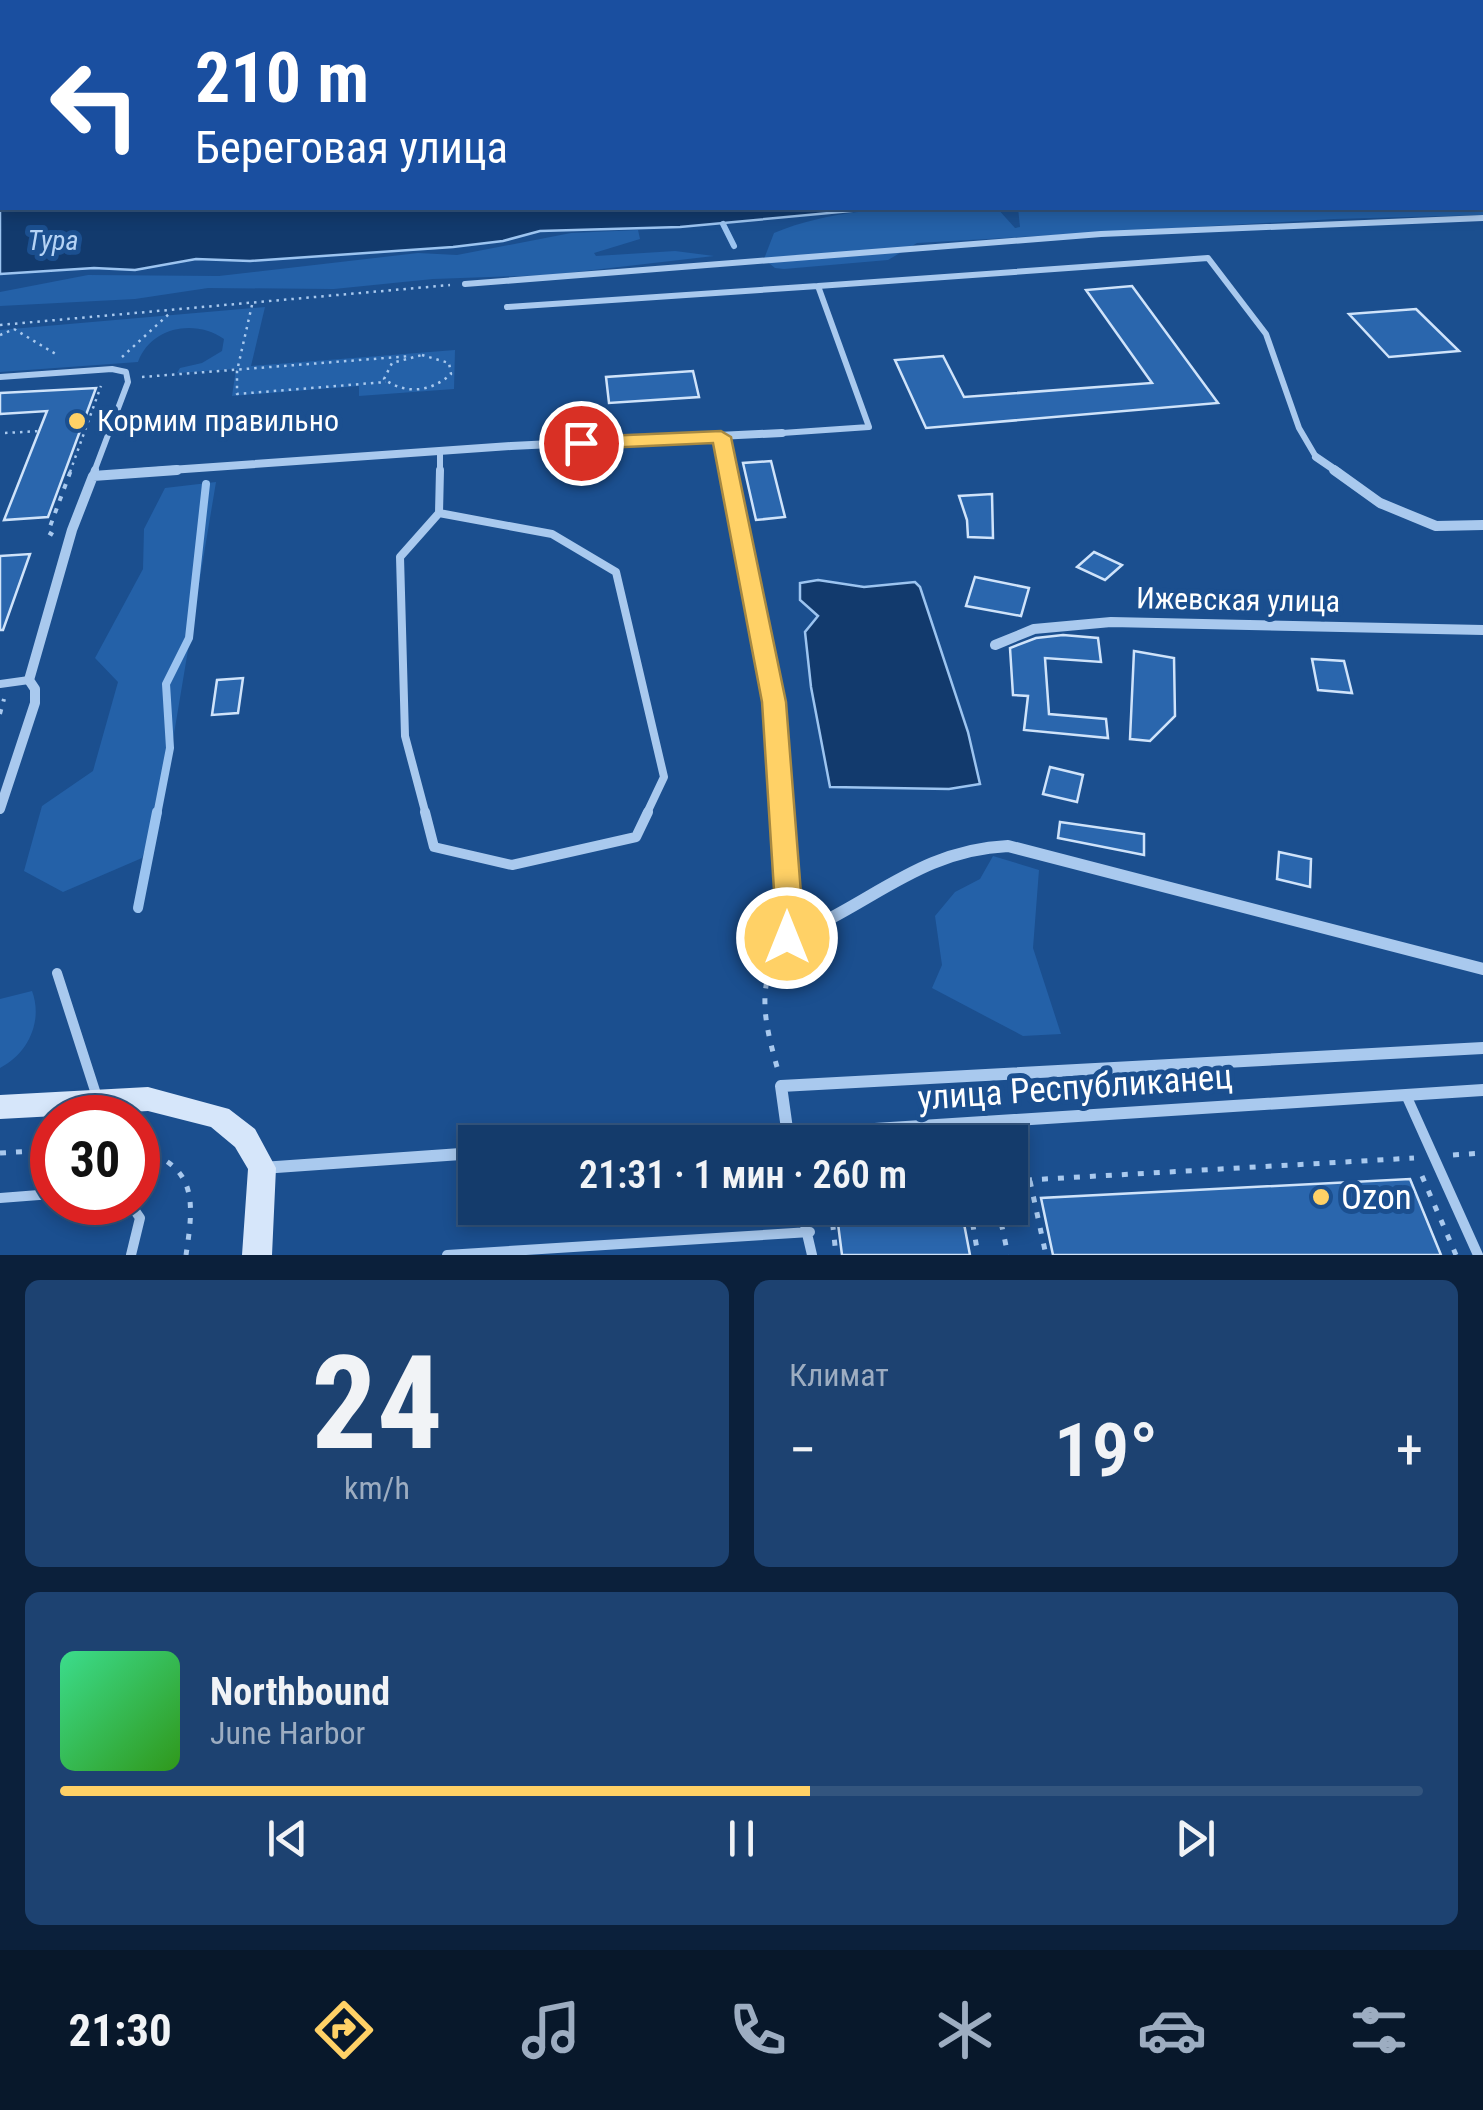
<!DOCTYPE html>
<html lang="ru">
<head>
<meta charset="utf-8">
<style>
  :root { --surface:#143b6b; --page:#1d4271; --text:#f1f3f6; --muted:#9dadc1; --line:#33557e; --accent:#ffd166 }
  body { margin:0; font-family:"Roboto Condensed",sans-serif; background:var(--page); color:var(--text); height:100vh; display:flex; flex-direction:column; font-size:38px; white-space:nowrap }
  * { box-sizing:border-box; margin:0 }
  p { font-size:32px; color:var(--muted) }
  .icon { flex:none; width:55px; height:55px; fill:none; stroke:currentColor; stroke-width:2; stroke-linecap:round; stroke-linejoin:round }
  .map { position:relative; height:1255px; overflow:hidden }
  .panel { display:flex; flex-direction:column; gap:25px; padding:25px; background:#0b203b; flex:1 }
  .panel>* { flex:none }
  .guide { position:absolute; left:0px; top:0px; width:1485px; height:210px; box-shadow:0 5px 15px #0003,0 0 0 2px var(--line); background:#1a4fa0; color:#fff; overflow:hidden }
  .speed { position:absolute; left:30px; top:1095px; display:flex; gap:20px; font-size:50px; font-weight:700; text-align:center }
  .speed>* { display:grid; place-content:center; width:130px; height:130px; border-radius:50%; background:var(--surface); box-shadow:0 5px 15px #0003,0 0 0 2px var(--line); line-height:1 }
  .speed .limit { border:15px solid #d22; background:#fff; color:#111 }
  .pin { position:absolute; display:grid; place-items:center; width:85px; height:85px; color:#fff; margin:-42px; border:5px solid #fff; border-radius:50%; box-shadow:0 2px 10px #0007 }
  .me { position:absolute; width:110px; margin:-55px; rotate:0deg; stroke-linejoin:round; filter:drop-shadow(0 0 8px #0008) }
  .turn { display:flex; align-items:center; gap:35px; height:210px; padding:0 30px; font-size:45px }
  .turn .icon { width:130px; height:130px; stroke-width:2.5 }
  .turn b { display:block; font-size:70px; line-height:85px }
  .big { font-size:75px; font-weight:600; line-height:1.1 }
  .panel .card { flex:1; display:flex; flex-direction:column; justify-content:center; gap:15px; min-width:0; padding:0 35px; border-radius:15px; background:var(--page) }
  .panel .dial { align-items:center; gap:0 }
  .dial b { font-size:130px; line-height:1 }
  .song { display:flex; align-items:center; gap:30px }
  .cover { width:120px; height:120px; border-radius:15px; background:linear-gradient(135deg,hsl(150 70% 55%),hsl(110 70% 35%)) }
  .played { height:10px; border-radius:5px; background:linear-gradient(90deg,var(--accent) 55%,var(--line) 55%) }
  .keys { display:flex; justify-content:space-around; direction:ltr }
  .heat { display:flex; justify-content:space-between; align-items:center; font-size:55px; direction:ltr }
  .panel .tiles { flex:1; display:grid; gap:25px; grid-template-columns:1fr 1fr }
  .card:last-child { grid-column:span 2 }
  .trip { position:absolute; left:458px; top:1125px; width:570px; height:100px; border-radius:0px; background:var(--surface); box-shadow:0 5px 15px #0003,0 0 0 2px var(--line); font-weight:600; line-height:100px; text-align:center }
  .menu { display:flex; height:160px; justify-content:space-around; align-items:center; background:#08182b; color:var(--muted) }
  .menu .icon { width:70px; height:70px }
  .menu .selected { color:var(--accent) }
  .menu b { font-size:45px; color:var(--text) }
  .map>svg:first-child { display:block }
  .green { fill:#2461a8 }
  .water { fill:#123a6d; stroke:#9cc4f0; stroke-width:2.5 }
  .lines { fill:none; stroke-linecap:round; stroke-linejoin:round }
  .stream-far2 { stroke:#9cc4f0; stroke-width:6 }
  .stream-far1 { stroke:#9cc4f0; stroke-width:8 }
  .stream { stroke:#9cc4f0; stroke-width:10 }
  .building { fill:#2a66ad; stroke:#cfe3fa; stroke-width:2.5 }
  .path-far2 { stroke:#a9c9ee; stroke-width:2.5; stroke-dasharray:2.5 5; stroke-linecap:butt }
  .path-far1 { stroke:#a9c9ee; stroke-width:4; stroke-dasharray:5 8; stroke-linecap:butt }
  .path { stroke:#a9c9ee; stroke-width:5; stroke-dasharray:6 10; stroke-linecap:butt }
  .lane-far3 { stroke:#a9c9ee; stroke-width:5 }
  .lane-far2 { stroke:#a9c9ee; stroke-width:6 }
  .lane-far1 { stroke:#a9c9ee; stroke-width:8 }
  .lane { stroke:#a9c9ee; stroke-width:10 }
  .street-far3 { stroke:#a9c9ee; stroke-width:6 }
  .street-far2 { stroke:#a9c9ee; stroke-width:8 }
  .street-far1 { stroke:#a9c9ee; stroke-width:10 }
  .street { stroke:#a9c9ee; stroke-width:12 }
  .secondary { fill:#d6e6fa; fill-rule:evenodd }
  .route { fill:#ffd166; stroke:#a68842; stroke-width:2.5 }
  .poi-dot { fill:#ffd166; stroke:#1b4f8f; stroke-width:4 }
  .labels { text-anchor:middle; stroke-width:10; stroke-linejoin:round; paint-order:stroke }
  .far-water-label { font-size:28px; font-style:italic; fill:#b5d3f5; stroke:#1b4f8f }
  .poi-label { font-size:30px; fill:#fff; stroke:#1b4f8f; text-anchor:start }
  .street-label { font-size:30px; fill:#fff; stroke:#1b4f8f }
  .near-street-label { font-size:35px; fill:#fff; stroke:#1b4f8f }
  .near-poi-label { font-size:35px; fill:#fff; stroke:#1b4f8f; text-anchor:start }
</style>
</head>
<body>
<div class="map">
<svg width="1483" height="1255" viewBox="0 0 1483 1255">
  <rect width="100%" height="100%" fill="#1b4f8f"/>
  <!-- green -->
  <path class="green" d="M1483,175V215L1334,219L917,243L888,260L784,269L775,268L764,259L774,233C844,204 923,208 997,208L1015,228L1020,227L1018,208H1482Z
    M638,230L640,239L594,253L596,256L675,251L714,256L550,275L433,279L334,289L208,288L135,299L0,306V292L88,275L219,276L418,253L457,255L571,233Z
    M265,307L251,366L455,350L454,389L359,396V386L232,396L236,369L177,373L180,368L202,363L222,351L224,339C196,319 151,326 138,362L0,372V330Z
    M216,482L165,788L142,858L63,892L24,871L42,806L93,771L118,682L95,658L143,569L144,529L165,488Z
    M993,856L1039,870L1033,948L1061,1034L1023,1036L932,988L942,965L935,916L955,892L980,879Z
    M32,991C43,1020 29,1053 0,1068V999Z"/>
  <!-- water -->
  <path class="water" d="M0,154L2,208H883L680,227L540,231L503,241L453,247L250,261L196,259L135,270L94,268L0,274Z
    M818,580L864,587L915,582L920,587L968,732L980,784L949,789L830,787L811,687L805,632L818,616L800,600V583Z"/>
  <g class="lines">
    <!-- stream-far2 -->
    <path class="stream-far2" d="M723,224L734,246"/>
    <!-- stream-far1 -->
    <path class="stream-far1" d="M157,815L170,748L166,684L189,638L206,484"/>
    <!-- stream -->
    <path class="stream" d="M138,908L157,812"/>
  </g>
  <!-- building -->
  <path class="building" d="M1132,286L1218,403L926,428L895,360L943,356L964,397L1152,383L1086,290Z
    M1416,309L1459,351L1389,357L1349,314Z
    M693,371L699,397L609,403L606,377Z
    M96,388L48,517L4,520L47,411L0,414V393Z
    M771,461L785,517L756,520L743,463Z
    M992,494L993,538L968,537L967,520L959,496Z
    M1094,552L1122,565L1105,580L1077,567Z
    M30,554L3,630H0V556Z
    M975,577L1029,588L1021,616L966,606Z
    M1063,635L1098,638L1101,662L1045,658L1049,714L1106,719L1108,738L1024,730L1028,696L1013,695L1010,648L1036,638Z
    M1134,651L1174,658L1175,716L1150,741L1130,739Z
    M1312,659L1344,661L1352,693L1318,690Z
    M243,678L238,713L212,715L217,680Z
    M1050,767L1083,775L1077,802L1043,794Z
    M1060,822L1144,834V855L1058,838Z
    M1279,852L1311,859L1310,887L1277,879Z
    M1410,1179L1441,1255H1053L1041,1198Z
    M836,1208H961L970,1255H842Z"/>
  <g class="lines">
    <!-- path-far2 -->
    <path class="path-far2" d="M1451,0L1458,2
      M252,305L237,371V394L386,382
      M0,325L450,285
      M14,329L59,356
      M0,335L14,329
      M422,355L449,363L451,374C431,392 406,395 384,379L392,363Z
      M122,357L170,313
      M142,377L411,356
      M5,433L40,431
      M70,472L101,386"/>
    <!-- path-far1 -->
    <path class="path-far1" d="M53,535L48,532L71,470
      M0,714L4,699"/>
    <!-- path -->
    <path class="path" d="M777,1067C766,1027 756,990 778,952
      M138,1149C198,1166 194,1202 186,1255
      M0,1153L52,1150
      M1453,1155L1483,1153
      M1422,1176L1456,1255
      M1010,1181L1414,1158
      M1030,1181L1046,1255
      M831,1208L836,1255
      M970,1208L978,1255
      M998,1208L1008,1255"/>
    <!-- lane-far3 -->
    <path class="lane-far3" d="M247,0L253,2
      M282,0L295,2
      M5,2L15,0
      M508,2L515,0"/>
    <!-- lane-far2 -->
    <path class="lane-far2" d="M465,284L1101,234L1483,218
      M507,307L818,286
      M0,377L112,369L126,372L128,382L94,472
      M782,433L869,427L818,286L1208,258L1266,334L1299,428L1316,457
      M440,472V451"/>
    <!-- lane-far1 -->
    <path class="lane-far1" d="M93,476L95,470
      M439,513L552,534L616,572L664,777L646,815
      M439,513L440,470
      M0,684L29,680
      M426,815L405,736L400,557L439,513"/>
    <!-- lane -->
    <path class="lane" d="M425,812L434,847L512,865L636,837L648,812
      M57,973L97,1097
      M1406,1095L1478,1255
      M0,1198L52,1194
      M129,1202L140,1218L131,1255
      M801,1208L812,1255
      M447,1255L810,1232"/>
    <!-- street-far3 -->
    <path class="street-far3" d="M609,0L619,2
      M1268,0L1273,2
      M663,2L674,0
      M851,2L863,0"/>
    <!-- street-far2 -->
    <path class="street-far2" d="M721,437L728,472
      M1316,457L1338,472
      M142,472L511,446L782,433"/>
    <!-- street-far1 -->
    <path class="street-far1" d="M728,470L774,702L782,815
      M1334,470L1380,503L1436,526L1483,525
      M995,645L1034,629L1111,622L1483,630
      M0,809L35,703V689L29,680L72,530L93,476L177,470"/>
    <!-- street -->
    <path class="street" d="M782,812L787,938C868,908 917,850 1008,846L1483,969
      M788,1136L781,1086L1483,1048
      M671,1142L1483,1090
      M262,1168L475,1153"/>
    <!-- secondary -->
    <path class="secondary" d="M148,1087L229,1109L255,1129L276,1168L272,1255H242L248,1169L235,1147L211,1127L148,1111L0,1119V1095Z"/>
  </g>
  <!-- route -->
  <path class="route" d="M721,431L731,437L786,702L802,906L801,938L797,946L787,949L777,946L773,938L775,906L762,702L713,443L581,449L571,443L581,437Z"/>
  <!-- markers -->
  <g class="poi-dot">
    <circle cx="77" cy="421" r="10"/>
    <circle cx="1321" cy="1197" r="10"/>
  </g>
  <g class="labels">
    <!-- far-water labels -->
    <g class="far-water-label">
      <text x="53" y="250">Тура</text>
    </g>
    <!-- poi labels -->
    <g class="poi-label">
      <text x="97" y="431">Кормим правильно</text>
    </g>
    <!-- street labels -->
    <g class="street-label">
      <text transform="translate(1238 600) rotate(1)" y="10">Ижевская улица</text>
    </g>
    <!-- near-street labels -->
    <g class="near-street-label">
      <text transform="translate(1075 1087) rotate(-4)" y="12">улица Республиканец</text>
    </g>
    <!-- near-poi labels -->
    <g class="near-poi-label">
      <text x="1341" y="1209">Ozon</text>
    </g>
  </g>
</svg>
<div class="speed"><div class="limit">30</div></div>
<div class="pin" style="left:581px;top:443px;background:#d93025"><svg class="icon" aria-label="arrive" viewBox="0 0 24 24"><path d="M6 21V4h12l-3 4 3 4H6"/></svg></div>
<svg class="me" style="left:787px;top:938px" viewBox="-20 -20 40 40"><circle r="17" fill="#ffd166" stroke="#fff" stroke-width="3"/><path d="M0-11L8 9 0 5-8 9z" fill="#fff"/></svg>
<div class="trip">21:31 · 1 мин · 260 m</div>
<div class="guide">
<div class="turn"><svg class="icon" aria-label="left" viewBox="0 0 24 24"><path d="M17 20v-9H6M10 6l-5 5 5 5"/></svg><div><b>210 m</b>Береговая улица</div></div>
</div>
</div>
<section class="panel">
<div class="tiles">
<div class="card dial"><b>24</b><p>km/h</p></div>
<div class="card"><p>Климат</p>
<div class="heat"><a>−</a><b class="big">19°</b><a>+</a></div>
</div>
<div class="card">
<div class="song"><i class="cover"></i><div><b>Northbound</b><p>June Harbor</p></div></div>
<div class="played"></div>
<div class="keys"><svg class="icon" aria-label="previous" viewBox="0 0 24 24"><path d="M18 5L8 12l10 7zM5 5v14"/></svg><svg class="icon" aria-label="pause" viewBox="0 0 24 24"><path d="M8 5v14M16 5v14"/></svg><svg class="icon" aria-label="next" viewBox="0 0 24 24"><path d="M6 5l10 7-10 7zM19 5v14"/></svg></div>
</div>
</div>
</section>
<nav class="menu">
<b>21:30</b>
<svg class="icon selected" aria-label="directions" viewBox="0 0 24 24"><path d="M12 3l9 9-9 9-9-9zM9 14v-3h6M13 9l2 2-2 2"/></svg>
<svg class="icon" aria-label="music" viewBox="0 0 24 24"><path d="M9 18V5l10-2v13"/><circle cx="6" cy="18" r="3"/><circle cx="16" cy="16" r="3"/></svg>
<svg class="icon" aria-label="phone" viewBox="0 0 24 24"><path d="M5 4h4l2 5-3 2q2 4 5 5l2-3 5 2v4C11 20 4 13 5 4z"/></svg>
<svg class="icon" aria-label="climate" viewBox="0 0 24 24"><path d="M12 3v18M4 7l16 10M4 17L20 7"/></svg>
<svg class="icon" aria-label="car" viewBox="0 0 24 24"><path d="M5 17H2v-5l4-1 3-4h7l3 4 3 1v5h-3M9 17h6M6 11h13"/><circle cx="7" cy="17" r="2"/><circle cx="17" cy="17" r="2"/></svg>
<svg class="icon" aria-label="filters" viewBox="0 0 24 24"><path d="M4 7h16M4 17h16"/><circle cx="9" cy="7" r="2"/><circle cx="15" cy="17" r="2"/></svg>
</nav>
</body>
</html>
